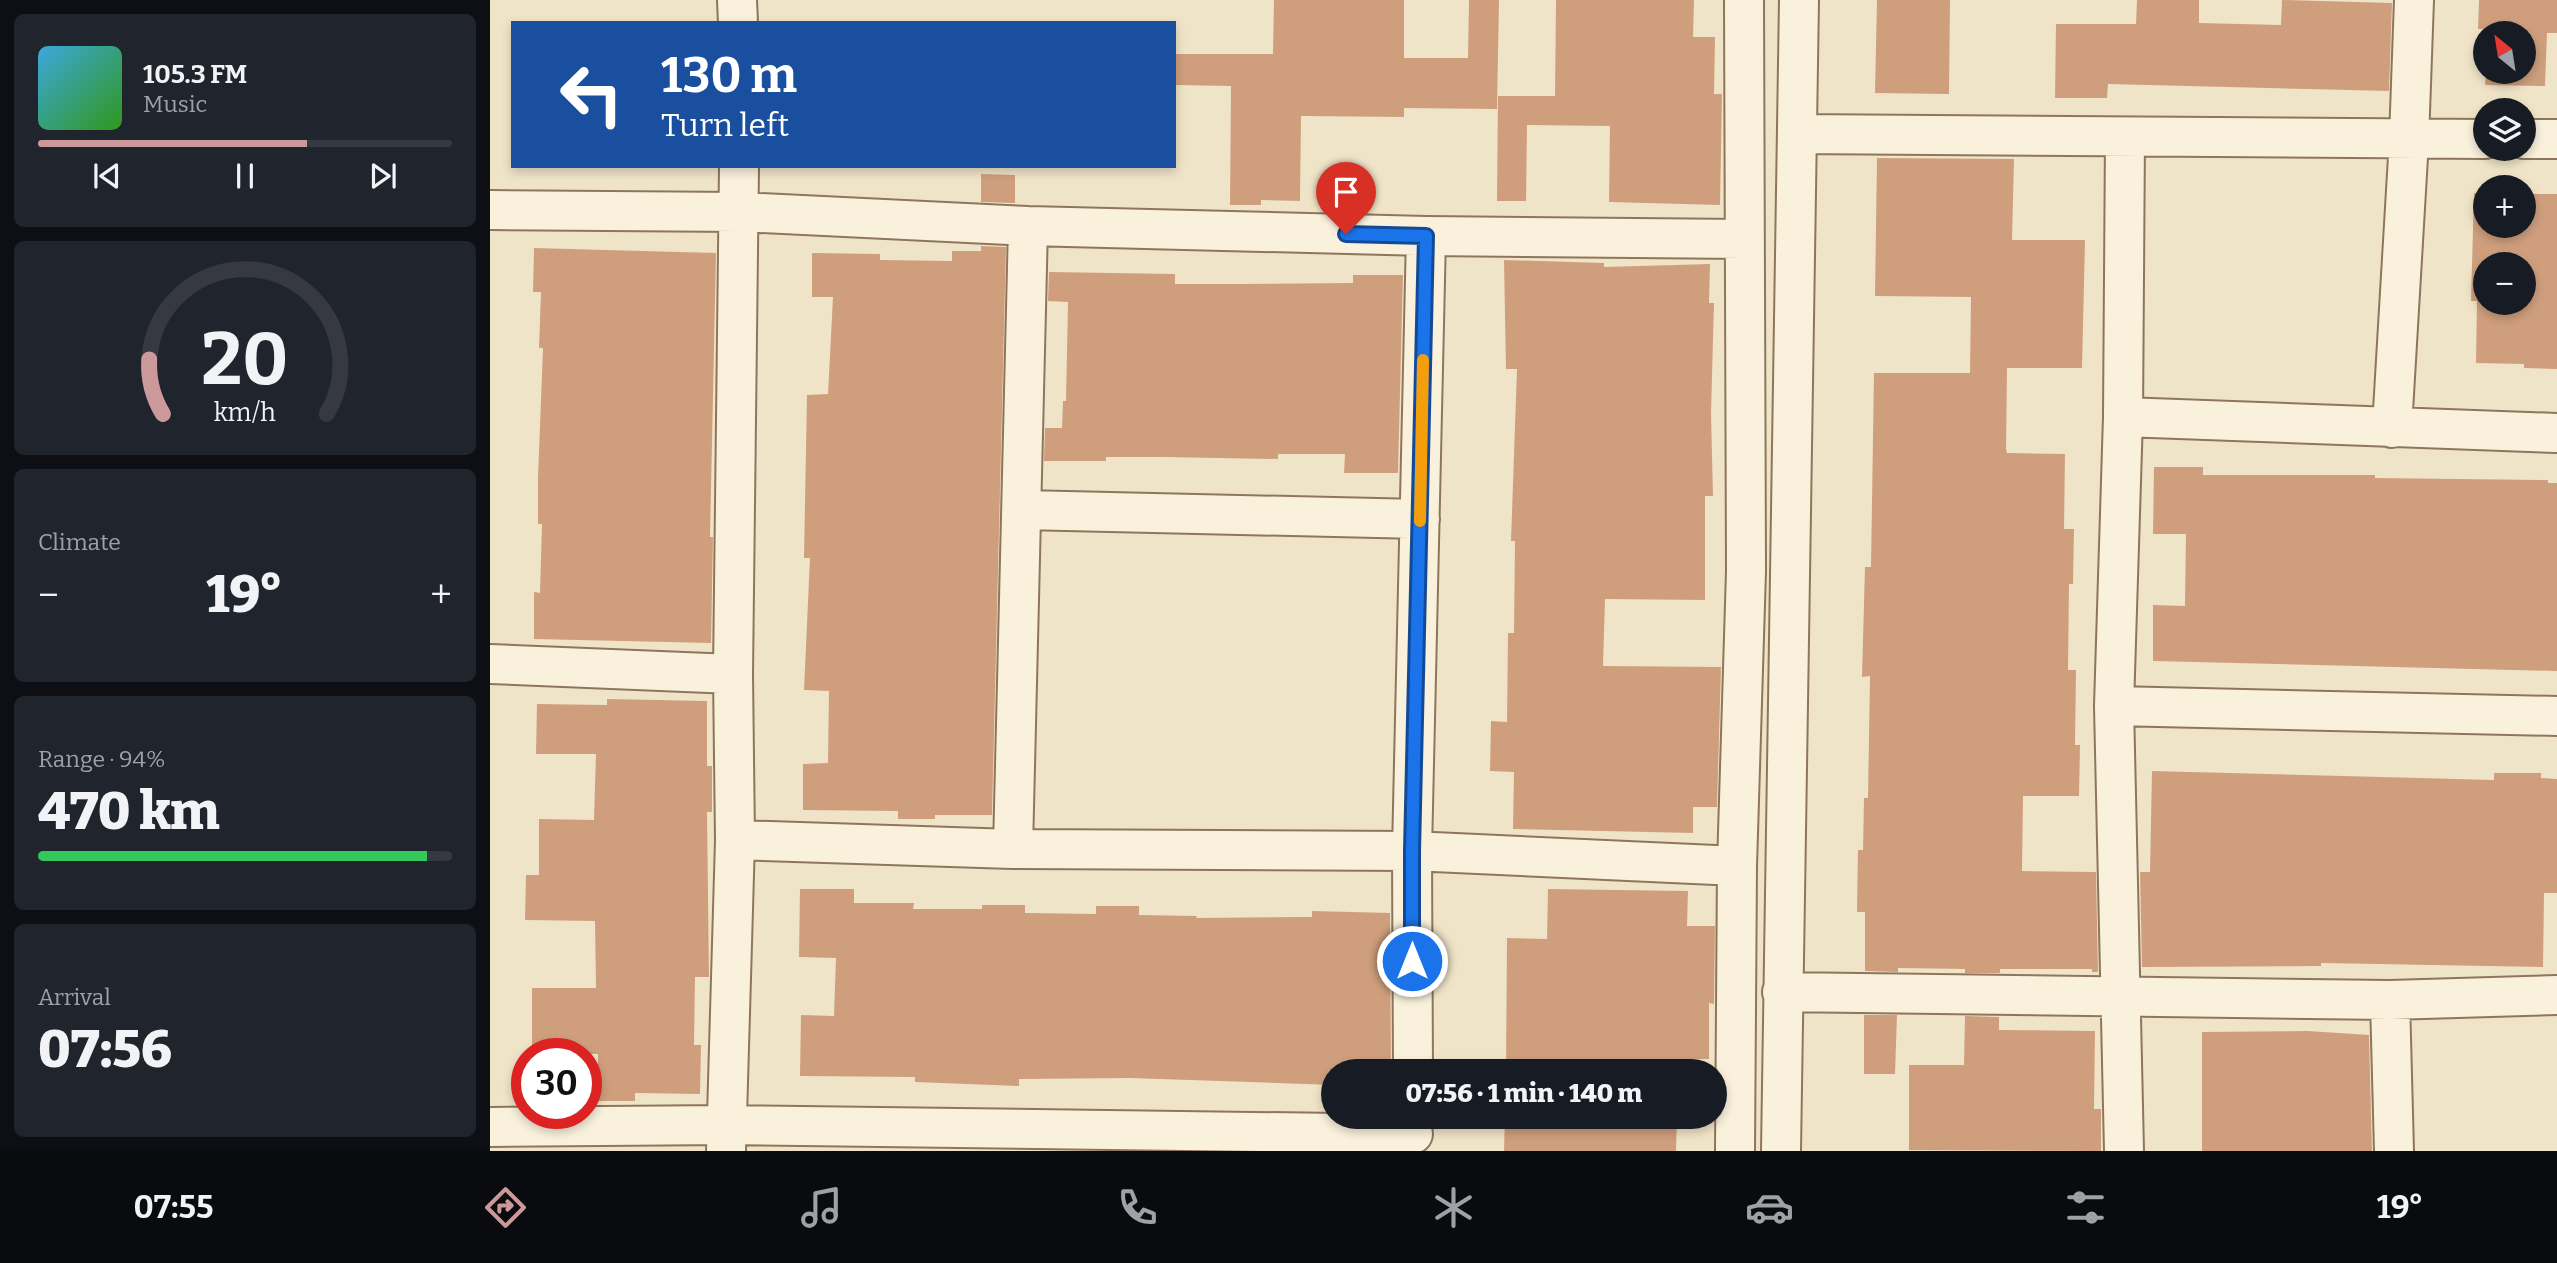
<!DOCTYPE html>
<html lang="en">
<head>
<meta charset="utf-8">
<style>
  :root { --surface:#171b24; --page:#20242c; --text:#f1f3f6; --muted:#9ea1a6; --line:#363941; --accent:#cc999b }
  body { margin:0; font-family:Bitter,serif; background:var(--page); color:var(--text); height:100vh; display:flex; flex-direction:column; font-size:26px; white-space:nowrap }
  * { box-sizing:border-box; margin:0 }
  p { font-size:23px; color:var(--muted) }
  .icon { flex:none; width:38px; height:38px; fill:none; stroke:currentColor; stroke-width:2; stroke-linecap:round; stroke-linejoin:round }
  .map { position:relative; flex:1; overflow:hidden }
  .panel { display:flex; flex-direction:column; gap:14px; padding:14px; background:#0d0f14; width:490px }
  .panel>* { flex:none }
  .top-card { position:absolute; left:21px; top:21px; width:665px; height:147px; border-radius:0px; box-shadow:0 4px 10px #0003; background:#1a4fa0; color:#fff; overflow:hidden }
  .needle { width:46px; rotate:330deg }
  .fabs { position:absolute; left:1983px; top:21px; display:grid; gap:14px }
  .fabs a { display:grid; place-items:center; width:63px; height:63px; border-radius:50%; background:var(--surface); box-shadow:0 4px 10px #0003; font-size:35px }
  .speed { position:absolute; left:21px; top:1038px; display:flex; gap:14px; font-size:35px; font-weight:700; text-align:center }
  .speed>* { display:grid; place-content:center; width:91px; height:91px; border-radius:50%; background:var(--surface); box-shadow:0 4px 10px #0003; line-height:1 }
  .speed .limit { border:10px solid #d22; background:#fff; color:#111 }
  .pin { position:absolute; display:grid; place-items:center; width:60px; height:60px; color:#fff; margin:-72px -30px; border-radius:50% 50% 50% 0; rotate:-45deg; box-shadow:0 0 7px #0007 }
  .pin .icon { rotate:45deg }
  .me { position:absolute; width:77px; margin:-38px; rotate:0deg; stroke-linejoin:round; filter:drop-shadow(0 0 5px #0008) }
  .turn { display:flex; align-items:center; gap:24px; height:147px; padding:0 35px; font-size:32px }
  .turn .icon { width:91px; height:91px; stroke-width:2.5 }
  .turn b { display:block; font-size:49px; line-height:60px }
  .big { font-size:52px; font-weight:800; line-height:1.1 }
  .panel .widget { flex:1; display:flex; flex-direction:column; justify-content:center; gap:10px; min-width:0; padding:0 24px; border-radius:10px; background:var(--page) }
  .panel .dial { align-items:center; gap:0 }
  .dial svg { height:182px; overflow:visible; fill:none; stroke:var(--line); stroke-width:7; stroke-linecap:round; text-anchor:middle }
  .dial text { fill:var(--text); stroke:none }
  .song { display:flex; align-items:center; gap:21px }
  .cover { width:84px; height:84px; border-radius:10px; background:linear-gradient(135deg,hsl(200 70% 55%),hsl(110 70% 35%)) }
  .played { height:7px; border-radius:4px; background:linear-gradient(90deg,var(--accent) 65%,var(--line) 65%) }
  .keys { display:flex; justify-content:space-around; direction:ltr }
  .heat { display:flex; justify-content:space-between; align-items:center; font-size:38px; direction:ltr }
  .charge { height:10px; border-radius:5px; background:linear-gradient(90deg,#34c759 94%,var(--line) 0) }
  .trip { position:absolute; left:831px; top:1059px; width:406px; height:70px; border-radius:35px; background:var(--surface); box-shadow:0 4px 10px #0003; font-weight:800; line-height:70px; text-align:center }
  .tabs { display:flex; height:112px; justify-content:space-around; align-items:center; background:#090b0e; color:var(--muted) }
  .tabs .icon { width:49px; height:49px }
  .tabs .current { color:var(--accent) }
  .tabs b { font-size:32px; color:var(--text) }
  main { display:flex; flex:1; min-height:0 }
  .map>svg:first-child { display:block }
  .building { fill:#cf9f7d; fill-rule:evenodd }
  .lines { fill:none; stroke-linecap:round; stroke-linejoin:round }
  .minor-casing { stroke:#8d765c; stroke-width:42 }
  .minor { stroke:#faf1dc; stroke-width:38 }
  .route-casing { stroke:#114b97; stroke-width:18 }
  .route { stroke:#1a73e8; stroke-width:12 }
  .slow { stroke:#f59e0b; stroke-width:12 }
</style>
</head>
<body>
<main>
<section class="panel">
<div class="widget">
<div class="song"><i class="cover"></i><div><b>105.3 FM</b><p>Music</p></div></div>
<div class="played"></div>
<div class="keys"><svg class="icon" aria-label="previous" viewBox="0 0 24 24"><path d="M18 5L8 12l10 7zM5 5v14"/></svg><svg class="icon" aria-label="pause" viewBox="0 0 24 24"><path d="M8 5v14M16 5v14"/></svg><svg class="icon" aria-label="next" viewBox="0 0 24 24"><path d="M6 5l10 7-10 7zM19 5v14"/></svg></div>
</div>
<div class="widget dial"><svg viewBox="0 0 100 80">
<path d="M14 69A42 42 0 1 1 86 69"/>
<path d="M14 69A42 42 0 0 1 8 45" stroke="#cc999b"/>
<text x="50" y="56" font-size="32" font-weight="700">20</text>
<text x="50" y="72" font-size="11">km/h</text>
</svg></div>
<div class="widget"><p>Climate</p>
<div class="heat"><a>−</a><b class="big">19°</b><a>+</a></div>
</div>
<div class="widget"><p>Range · 94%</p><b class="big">470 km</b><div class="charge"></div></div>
<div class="widget"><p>Arrival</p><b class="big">07:56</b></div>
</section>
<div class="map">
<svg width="2067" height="1151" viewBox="0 0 2067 1151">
  <rect width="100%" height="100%" fill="#f0e4c8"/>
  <!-- building -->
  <path class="building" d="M784,0H914V58H978L979,0H1009L1007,109L914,108V117L811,116L810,201L771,200V205H740L741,86L684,85V54H783Z
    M1066,0H1204L1203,37H1225L1224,94H1232L1230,205L1119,202L1120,126L1037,125L1036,201H1007L1008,96H1065Z
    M1387,0H1460L1459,94L1385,93Z
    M1647,0H1709V23L1791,25L1792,0L1902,3L1899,91L1618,84L1617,98H1565L1566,24H1646Z
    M1989,0H2067V33H2057L2055,86L1995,85L1996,72H2034V33H1997V29H1988Z
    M1387,158L1524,159L1522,240H1595L1592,368H1517L1516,449L1517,453L1575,454L1574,529H1584L1583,584H1579L1578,670H1586L1585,745H1590L1589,796H1533L1532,871L1606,872L1608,972H1602V969H1510V973H1475V969L1408,968V972L1375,971V912H1367L1368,850H1373L1374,798H1378L1380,676L1372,677L1375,567H1381L1384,373H1480L1481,297L1385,296Z
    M491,174L525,175V203L491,202Z
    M1984,193H1995V226H2034V194H2067V369L2034,368V364L1986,363L1987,301H1981ZM1995,264H2034V303H1995Z
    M491,246L516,247L502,815H445V819H408V811L313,810V764L338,763L339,691L314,690L320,558H314L317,395L338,394L343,297H322V253L390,254V260L462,261V251H491Z
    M44,248L226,253L220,537H223L221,643L44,639V592L50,593L52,524H48V478L53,348H49L51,292H43Z
    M1014,260L1114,263V267L1220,264L1219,303H1224L1221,413L1223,496H1215V600L1115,599L1113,666L1231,667L1227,807H1203V833L1023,829L1024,772L1000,771L1001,721L1017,722L1018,633H1024L1025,541H1021L1027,369H1016Z
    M559,272L685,274V284H746L863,283V275H913L908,473H854L855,454H788V459L673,457H616V461H554L555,428H572L573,401H576L578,302L558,301Z
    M1664,467H1713V475H1885V478L2058,480V483H2067V671L1663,661V605L1695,606L1696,534H1663Z
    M117,699L217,701V766H222V812H217L219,977H205L204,1045H211L210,1094L145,1093V1101H108V1054H42V988H106L105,921L35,920L36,875H49V819L104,820L106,754H46L47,704L117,705Z
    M1662,771L2004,780V773H2051V778L2067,779V893H2054L2053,967L1831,963V966L1652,967L1650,872H1660Z
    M310,889H364V903H424L423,909H492V905H535V913L606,914V906H649V915L707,916L706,918L822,917V911L900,913L901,1071H844V1085L640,1078L529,1079V1086L425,1082V1077L310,1076L311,1015L344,1016L346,958L309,957Z
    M1058,889L1198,891L1197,926H1225L1224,1004L1219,1003V1059H1187V1071H1016L1017,938L1057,939Z
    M1374,1015H1407L1405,1074H1374Z
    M1475,1016L1509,1017V1030L1605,1031L1604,1109H1611V1151L1419,1150V1065H1474Z
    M1818,1031L1879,1035L1882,1151H1712V1032Z
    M1015,1116H1187L1186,1151H1014Z"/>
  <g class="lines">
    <!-- minor casing -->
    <g class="minor-casing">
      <path id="minor" d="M247,0L248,23
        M1307,134L1995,139
        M2034,139H2067
        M0,210L250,212L538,226L936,236L1254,239
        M1633,417L2067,433
        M1902,428L1919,140L1924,0
        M533,510L930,519
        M0,664L243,674
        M1624,706L2067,716
        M245,840L523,849L922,851L1247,866
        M523,849L538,226
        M1292,992L1900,1000L2067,995
        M1900,1000L1904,1151
        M923,1071L922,851L936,236
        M0,1127L237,1125L923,1134
        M236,1151L245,840L243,674L249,166
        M1245,1151L1247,866L1256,571L1254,0
        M1291,1151L1309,0
        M1634,1151L1624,706L1633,417L1635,137"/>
    </g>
    <!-- minor -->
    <use href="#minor" class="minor"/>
  </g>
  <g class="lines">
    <!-- route casing -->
    <g class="route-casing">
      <path id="route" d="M856,234L936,236L922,851V961"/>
    </g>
    <!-- route -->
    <use href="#route" class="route"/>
    <!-- slow -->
    <path class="slow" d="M930,521L933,360"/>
  </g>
</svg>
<div class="fabs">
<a><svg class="needle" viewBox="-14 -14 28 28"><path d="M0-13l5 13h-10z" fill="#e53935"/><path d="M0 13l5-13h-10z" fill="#9ea1a6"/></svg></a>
<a><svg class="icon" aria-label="layers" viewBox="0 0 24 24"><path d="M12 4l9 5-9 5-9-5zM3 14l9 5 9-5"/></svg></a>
<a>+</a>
<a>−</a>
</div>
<div class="speed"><div class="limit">30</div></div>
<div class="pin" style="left:856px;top:234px;background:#d93025"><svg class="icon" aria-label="arrive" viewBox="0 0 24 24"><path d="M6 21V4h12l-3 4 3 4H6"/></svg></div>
<svg class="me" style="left:922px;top:961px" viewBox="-20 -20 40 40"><circle r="17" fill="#1a73e8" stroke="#fff" stroke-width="3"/><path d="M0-11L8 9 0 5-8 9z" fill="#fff"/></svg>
<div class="trip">07:56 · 1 min · 140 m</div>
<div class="top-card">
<div class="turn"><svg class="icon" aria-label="left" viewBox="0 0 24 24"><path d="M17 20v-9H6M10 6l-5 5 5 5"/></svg><div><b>130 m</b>Turn left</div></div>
</div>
</div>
</main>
<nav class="tabs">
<b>07:55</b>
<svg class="icon current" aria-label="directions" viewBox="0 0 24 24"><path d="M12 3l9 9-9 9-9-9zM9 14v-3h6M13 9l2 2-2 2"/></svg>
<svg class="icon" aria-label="music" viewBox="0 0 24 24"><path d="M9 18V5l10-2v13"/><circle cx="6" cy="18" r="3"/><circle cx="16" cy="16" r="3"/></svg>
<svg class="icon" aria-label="phone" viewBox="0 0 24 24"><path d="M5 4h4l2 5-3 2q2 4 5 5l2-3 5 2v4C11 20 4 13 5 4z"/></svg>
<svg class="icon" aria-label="climate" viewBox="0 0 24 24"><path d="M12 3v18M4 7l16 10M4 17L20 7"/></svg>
<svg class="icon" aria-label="car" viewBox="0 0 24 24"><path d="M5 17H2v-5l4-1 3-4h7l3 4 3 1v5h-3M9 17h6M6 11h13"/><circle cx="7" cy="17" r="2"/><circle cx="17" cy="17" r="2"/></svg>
<svg class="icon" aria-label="filters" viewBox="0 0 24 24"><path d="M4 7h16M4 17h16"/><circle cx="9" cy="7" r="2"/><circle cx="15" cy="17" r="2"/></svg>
<b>19°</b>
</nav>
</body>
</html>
